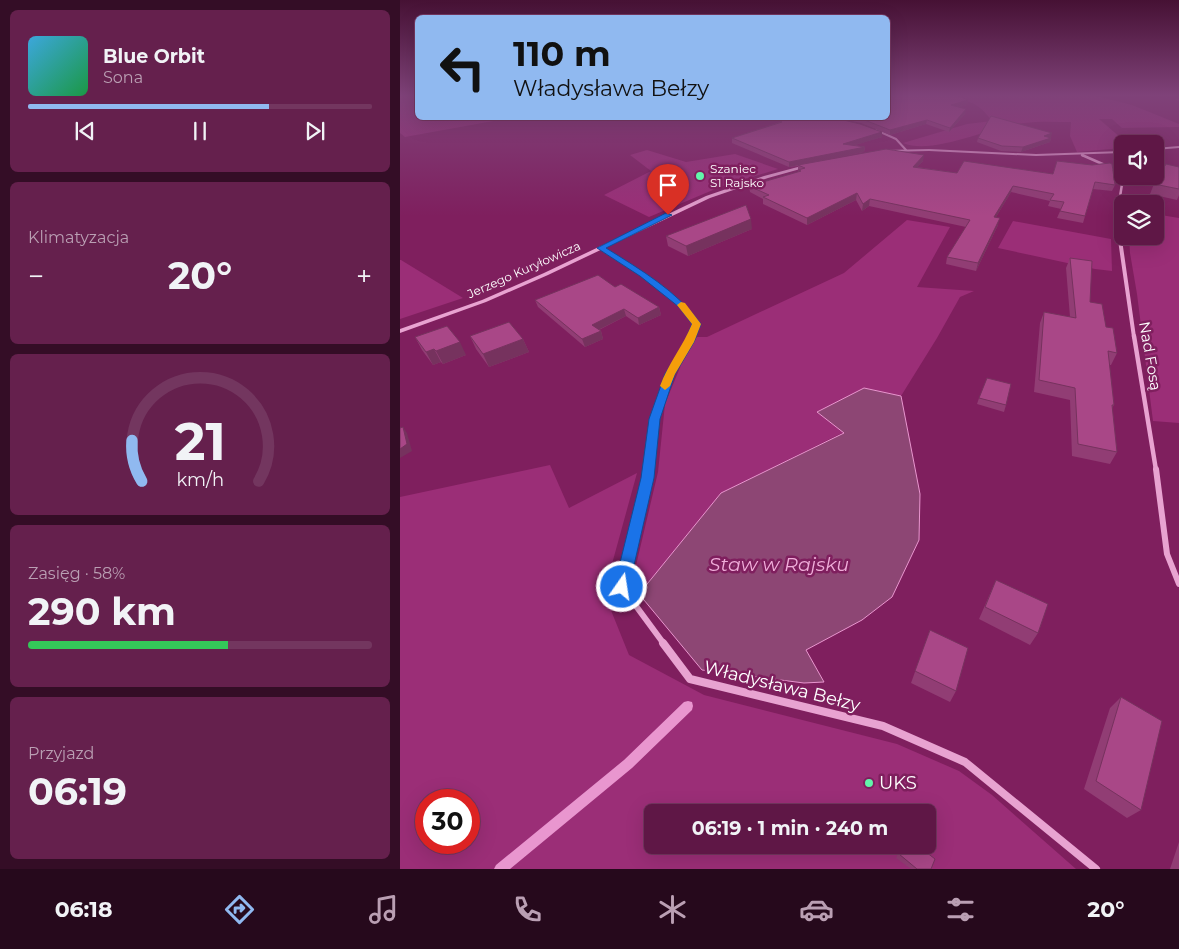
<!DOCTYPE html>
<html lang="pl">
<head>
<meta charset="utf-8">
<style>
  :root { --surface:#5f1746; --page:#65204d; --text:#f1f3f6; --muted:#ba9fb3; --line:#73365f; --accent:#90b9f0 }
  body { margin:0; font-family:Montserrat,sans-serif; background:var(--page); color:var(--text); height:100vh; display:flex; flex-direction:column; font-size:19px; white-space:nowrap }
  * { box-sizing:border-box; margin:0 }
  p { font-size:16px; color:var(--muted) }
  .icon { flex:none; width:28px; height:28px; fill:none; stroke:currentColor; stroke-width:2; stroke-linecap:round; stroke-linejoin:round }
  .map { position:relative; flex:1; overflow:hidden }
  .details { display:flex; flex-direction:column; gap:10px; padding:10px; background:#340d26; width:400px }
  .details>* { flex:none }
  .hud { position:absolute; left:15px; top:15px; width:475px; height:105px; border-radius:8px; box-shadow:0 5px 20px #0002,0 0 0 1px var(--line); background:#90b9f0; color:#111; overflow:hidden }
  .fabs { position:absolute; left:714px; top:135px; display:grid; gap:10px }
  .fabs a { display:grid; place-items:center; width:50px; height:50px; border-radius:8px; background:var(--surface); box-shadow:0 5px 20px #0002,0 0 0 1px var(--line); font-size:25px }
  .speed { position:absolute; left:15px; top:789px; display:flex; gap:10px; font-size:25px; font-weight:700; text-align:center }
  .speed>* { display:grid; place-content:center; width:65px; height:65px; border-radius:50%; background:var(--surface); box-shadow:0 5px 20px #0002,0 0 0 1px var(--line); line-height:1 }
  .speed .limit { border:8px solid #d22; background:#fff; color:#111 }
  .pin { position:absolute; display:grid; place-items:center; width:42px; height:42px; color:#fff; margin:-51px -21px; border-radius:50% 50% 50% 0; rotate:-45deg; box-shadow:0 0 5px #0007 }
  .pin .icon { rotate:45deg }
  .me { position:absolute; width:55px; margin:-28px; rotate:13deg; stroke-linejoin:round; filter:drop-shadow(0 0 4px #0008) }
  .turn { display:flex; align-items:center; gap:18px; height:105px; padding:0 15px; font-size:22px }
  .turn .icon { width:65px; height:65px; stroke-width:2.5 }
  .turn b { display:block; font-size:35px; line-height:42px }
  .big { font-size:38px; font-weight:700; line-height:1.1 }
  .details .widget { flex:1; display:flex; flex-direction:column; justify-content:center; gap:8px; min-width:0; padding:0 18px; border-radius:8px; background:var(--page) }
  .details .dial { align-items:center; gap:0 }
  .dial svg { height:130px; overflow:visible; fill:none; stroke:var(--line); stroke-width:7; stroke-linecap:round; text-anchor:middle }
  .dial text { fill:var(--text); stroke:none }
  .song { display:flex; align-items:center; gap:15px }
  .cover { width:60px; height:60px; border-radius:8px; background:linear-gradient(135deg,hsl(200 70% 55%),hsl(140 70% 35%)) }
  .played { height:5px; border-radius:2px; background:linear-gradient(90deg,var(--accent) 70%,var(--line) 70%) }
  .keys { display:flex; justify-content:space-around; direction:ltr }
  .heat { display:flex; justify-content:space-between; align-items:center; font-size:28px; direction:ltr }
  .charge { height:8px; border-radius:4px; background:linear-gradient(90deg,#34c759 58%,var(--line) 0) }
  .trip { position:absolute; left:244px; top:804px; width:292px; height:50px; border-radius:8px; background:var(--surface); box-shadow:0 5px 20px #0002,0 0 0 1px var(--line); font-weight:700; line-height:50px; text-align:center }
  .tabs { display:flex; height:80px; justify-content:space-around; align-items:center; background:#26091c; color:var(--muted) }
  .tabs .icon { width:35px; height:35px }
  .tabs .current { color:var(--accent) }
  .tabs b { font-size:22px; color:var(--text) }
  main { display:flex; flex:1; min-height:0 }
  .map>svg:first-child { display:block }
  .green { fill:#9b2e77; fill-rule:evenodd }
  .water { fill:#8d4674; stroke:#e996cf }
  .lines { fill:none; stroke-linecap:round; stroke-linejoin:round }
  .stream { fill:#e996cf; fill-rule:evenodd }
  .minor-far5 { stroke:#e8a3d1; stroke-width:2 }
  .minor-far4 { stroke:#e8a3d1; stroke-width:2.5 }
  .minor-far3 { stroke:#e8a3d1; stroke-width:4 }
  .minor-far2 { stroke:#e8a3d1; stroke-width:4.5 }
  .minor-far1 { stroke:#e8a3d1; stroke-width:6 }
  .minor { stroke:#e8a3d1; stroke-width:8 }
  .tertiary { fill:#e8a3d1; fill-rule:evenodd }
  .wall { fill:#913d74 }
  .shaded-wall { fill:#76325e }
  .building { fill:#a94787; stroke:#76325e }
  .route { fill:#1a73e8; stroke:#114b97 }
  .slow { fill:#f59e0b }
  .poi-dot { fill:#62f6ab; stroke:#7f1f5e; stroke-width:2 }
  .labels { text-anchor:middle; stroke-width:5; stroke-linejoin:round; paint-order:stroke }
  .far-poi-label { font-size:12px; fill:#fff; stroke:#7f1f5e; text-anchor:start }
  .far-street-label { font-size:12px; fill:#fff; stroke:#7f1f5e }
  .street-label { font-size:15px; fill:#fff; stroke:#7f1f5e }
  .near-street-label { font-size:18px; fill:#fff; stroke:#7f1f5e }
  .near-poi-label { font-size:18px; fill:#fff; stroke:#7f1f5e; text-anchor:start }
  .near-water-label { font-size:19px; font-style:italic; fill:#f0aeda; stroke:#7f1f5e }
</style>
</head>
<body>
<main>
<section class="details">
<div class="widget">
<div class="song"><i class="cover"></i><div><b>Blue Orbit</b><p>Sona</p></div></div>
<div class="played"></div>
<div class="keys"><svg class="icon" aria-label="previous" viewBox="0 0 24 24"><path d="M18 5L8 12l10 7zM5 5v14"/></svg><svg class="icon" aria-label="pause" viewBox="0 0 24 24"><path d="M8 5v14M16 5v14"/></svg><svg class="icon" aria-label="next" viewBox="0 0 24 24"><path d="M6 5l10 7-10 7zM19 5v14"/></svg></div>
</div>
<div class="widget"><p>Klimatyzacja</p>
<div class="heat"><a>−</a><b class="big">20°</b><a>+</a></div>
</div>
<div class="widget dial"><svg viewBox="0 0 100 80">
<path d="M14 69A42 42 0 1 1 86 69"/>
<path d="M14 69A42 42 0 0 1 8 44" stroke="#90b9f0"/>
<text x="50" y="56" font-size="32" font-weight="700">21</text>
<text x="50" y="72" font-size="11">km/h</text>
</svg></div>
<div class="widget"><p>Zasięg · 58%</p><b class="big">290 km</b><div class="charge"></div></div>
<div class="widget"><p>Przyjazd</p><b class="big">06:19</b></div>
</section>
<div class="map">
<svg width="779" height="869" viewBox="0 0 779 869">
  <rect width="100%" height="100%" fill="#7f1f5e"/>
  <!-- green -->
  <path class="green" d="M0,95H17L18,118H110L5,137L0,133Z
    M541,95H692L732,105L779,124V127L722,128L712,119H699L728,144H722V148L677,152L670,136L671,122C656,122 640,121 624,123C592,126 533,156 503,143L567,124L592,121C574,97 567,103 541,95Z
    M247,150L286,162L335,154L378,169L320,187L249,217L204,195L251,171L230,155Z
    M755,214L779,218V423L753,421L737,294L730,253L729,236H755Z
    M507,220L550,227L517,287L574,291L560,297L537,338L501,396L464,388L417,412L444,432L321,493L239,594L234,574L258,472L265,404L281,365L297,337H307L444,273Z
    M613,221L711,239L712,271L695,269L598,248Z
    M0,260H1L63,298L0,319Z
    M150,465L169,508L237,473L204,593L229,655L304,695L497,744L559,771L592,795L676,869H0V497ZM26,800H69V842H26ZM252,812H528V845H252Z"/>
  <!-- water -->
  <path class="water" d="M464,388L501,396L520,494L519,540L492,597L462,620L406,650L424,682L404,683L302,670L239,594L321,493L444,433L417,412Z"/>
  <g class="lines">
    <!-- stream -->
    <path class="stream" d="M288,701L292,702L293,706L292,710L232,768L110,869H94L96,865L224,760L284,702Z"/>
    <!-- minor-far5 -->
    <path class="minor-far5" d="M476,130L496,139L506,150
      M682,155L684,156"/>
    <!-- minor-far4 -->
    <path class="minor-far4" d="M682,155L714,169L723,178L718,209L719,235"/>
    <!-- minor-far3 -->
    <path class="minor-far3" d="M719,233L734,337
      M201,248C236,270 271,291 297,324L292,337"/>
    <!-- minor-far2 -->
    <path class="minor-far2" d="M734,336L756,470
      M248,470L254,419L270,374L293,336"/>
    <!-- minor-far1 -->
    <path class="minor-far1" d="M248,469L222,587L264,644
      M756,469L767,554L779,584"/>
    <!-- minor -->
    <path class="minor" d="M263,643L290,679L483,726L565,762L696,869"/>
    <!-- tertiary -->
    <path class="tertiary" d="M779,146V148L755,150V148Z
      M529,149L636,154L722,151V153L636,156L529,151L486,152L484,151L486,150Z
      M409,164L411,166L368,178L310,198L148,275L86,302L0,333V329L82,300L144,273L306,196L364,176Z"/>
  </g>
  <!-- wall -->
  <path class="wall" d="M779,95V101L776,100Z
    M567,105L558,107L565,114L549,132L526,124L490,135L461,123L437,118H488Z
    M375,118H435L482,132V137L454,145L465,147L464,152L423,160L523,161L517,167L557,173L653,174L657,161L715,185L712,191L693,189L683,223L657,218L661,209L648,206L650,201L611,192L596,217L598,225L576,271L546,264L547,257L566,227L469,206L462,211L456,200L407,225L363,204V199L350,192L349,186L398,172V166L389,167L332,143V138L380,122V121L375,120Z
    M578,138L650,137L651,138L650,142L621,152L601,151L577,142Z
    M779,167V195L777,200L750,194L754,184Z
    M352,229L288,256L268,246L266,236Z
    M670,258L690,302L706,327L717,353L711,365H709L714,405L712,408L717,452L710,464L672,456L670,400L634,392L640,323L644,312L670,317L666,268Z
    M215,287L259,307L261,315L239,325L226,316L199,330L201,331L203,339L185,347L138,307L135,300Z
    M70,336L123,339L129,352L89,367L76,349Z
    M15,337L66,355L43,364L41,362L33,365L22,350Z
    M579,398L606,405L604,412L577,404Z
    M596,580L638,633L630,645L579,619Z
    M530,630L556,691L550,702L511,683Z
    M721,697L741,810L727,818L684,789L710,708Z
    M779,842V869H770Z
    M502,845H517L531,869H511L496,858Z"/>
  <!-- shaded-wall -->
  <path class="shaded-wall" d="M568,100L567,105L550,110L551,105Z
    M566,109L565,114L549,132L550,128Z
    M527,120L526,124L490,135V130Z
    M482,132V137L443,149V144Z
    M652,133L650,142L621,152L623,147L644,136Z
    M465,147L464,152L389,167V162Z
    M524,155L523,161L512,173L513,167Z
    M613,186L611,192L592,224L594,217Z
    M457,193L456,200L407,225V218Z
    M470,199L469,206L462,211L463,204Z
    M600,218L598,225L576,271L578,263Z
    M351,219L352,229L288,256L286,246Z
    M259,307L261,315L239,325L238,318Z
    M224,309L226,316L194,332L192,325Z
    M201,331L203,339L185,347L182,339Z
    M123,339L129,352L89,367L83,354Z
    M60,342L66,355L43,364L36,351Z
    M34,349L41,362L33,365L26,352Z
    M3,427L7,433L12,451L0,458V449Z"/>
  <!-- building -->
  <path class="building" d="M488,95H556L568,100L551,105L566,109L550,128L527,120L490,130L462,119L457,118H488Z
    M591,116L652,133L644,136L651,138L623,147L602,146L578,138Z
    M383,118H435L460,124L482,132L443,144L465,147L389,162L332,138L382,122L380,121L388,119Z
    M486,149L524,155L513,167L557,173L564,161L653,174L657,161L692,165L710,163L712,164L715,185L695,182L685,216L660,211L664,202L650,200L654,194L613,186L594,217L600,218L578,263L547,257L570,220L470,199L463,204L457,193L407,218L363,197L369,195L349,186L401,171L398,170L405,168L398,165Z
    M766,164L779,167V189L754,184Z
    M346,205L351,219L286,246L266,236Z
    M670,258L692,261L690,302L702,304L706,327L713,328L717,353L708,351L714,405H712L717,452L678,444L675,388L639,380L644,312L676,318Z
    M198,275L215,287L221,284L259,307L238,318L224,309L192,325L201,331L182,339L135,300Z
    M109,322L123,339L83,354L70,336Z
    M47,326L60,342L36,351L34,349L26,352L15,337Z
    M587,378L611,384L606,405L579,398Z
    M3,427L7,444L0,449V428Z
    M596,580L648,604L638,633L585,607Z
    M530,630L568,648L556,691L515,671Z
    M721,697L762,721L741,810L696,781Z
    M503,845H517L535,859L531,869H517L499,854Z"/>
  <!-- sky -->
  <linearGradient id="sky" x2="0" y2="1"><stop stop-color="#461134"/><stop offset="0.44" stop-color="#7f4279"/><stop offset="1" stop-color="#7f4279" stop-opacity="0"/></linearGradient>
  <rect width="779" height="216" fill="url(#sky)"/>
  <!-- route -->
  <path class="route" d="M266,213L272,215L206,248C241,270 277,291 301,324L294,342L275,374L260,419L254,478L229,587L227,592L222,594L217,592L214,587L241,478L249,419L265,374L285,342L292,324L279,307L240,276L197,248Z"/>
  <!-- slow -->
  <path class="slow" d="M281,302L285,303L301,324L294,342L275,374L270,386L265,390L260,386C268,364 283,346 292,324L277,305Z"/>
  <!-- markers -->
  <g class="poi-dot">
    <circle cx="300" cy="176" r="5"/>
    <circle cx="469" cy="783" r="5"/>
  </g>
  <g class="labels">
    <!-- far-poi labels -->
    <g class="far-poi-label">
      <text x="310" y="173">Szaniec<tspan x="310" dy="14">S1 Rajsko</tspan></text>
    </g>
    <!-- far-street labels -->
    <g class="far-street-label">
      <text transform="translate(124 270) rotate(-24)" y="4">Jerzego Kuryłowicza</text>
    </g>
    <!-- street labels -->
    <g class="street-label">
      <text transform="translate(750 356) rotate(80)" y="5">Nad Fosą</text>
    </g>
    <!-- near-street labels -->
    <g class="near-street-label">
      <text transform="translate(382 686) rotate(14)" y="6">Władysława Bełzy</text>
    </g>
    <!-- near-poi labels -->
    <g class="near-poi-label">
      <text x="479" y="789">UKS</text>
    </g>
    <!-- near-water labels -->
    <g class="near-water-label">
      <text x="379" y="571">Staw w Rajsku</text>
    </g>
  </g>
</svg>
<div class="fabs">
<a><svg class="icon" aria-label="sound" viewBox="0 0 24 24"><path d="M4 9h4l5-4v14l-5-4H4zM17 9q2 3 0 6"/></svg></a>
<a><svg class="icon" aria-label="layers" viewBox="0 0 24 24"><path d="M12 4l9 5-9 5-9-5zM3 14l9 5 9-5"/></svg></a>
</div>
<div class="speed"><div class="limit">30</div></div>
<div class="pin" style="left:268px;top:215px;background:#d93025"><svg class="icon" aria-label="arrive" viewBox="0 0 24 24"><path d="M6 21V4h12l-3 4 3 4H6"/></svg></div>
<svg class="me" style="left:222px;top:587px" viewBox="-20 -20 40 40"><circle r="17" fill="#1a73e8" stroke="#fff" stroke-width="3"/><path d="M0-11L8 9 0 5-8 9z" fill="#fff"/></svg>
<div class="trip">06:19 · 1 min · 240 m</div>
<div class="hud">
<div class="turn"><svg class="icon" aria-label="left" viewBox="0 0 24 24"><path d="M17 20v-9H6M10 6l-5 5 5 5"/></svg><div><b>110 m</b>Władysława Bełzy</div></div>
</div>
</div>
</main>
<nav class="tabs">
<b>06:18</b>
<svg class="icon current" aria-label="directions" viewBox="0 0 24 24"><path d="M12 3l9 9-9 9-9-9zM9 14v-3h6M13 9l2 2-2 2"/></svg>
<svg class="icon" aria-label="music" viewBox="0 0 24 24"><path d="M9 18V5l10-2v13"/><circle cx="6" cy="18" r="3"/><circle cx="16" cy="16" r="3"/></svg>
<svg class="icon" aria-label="phone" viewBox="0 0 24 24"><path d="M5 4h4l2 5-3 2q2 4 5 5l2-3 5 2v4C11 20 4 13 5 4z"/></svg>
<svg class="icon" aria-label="climate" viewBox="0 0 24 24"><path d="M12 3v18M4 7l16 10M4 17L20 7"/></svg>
<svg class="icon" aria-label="car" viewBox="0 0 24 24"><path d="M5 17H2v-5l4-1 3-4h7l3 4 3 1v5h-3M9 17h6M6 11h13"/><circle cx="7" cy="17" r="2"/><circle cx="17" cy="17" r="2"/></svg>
<svg class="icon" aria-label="filters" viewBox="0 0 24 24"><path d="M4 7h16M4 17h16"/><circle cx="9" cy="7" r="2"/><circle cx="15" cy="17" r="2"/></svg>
<b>20°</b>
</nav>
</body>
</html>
